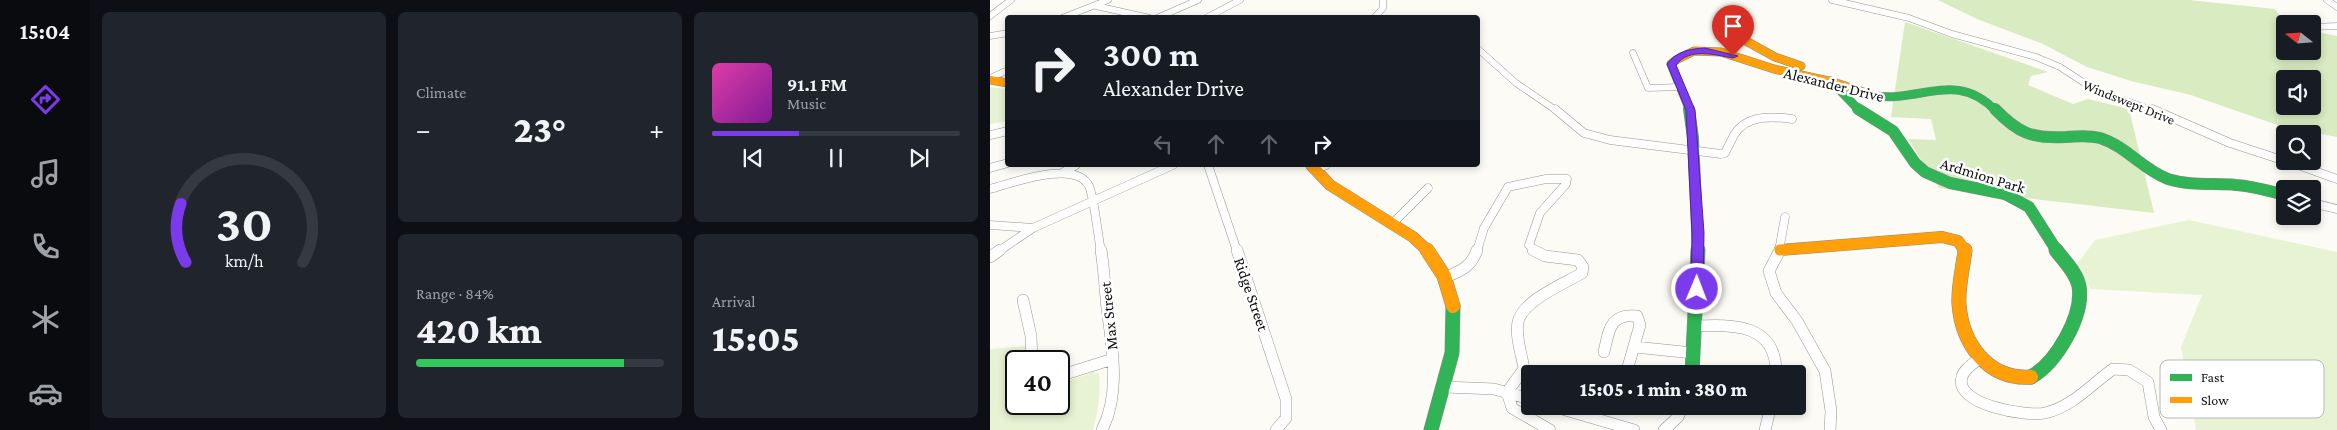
<!DOCTYPE html>
<html lang="en">
<head>
<meta charset="utf-8">
<style>
  :root { --surface:#171b24; --page:#20242c; --text:#f1f3f6; --muted:#9ea1a6; --line:#363941; --accent:#7c3aed }
  body { margin:0; font-family:"Crimson Pro",serif; background:var(--page); color:var(--text); height:100vh; display:flex; flex-direction:column; font-size:19px; white-space:nowrap }
  * { box-sizing:border-box; margin:0 }
  p { font-size:16px; color:var(--muted) }
  .icon { flex:none; width:28px; height:28px; fill:none; stroke:currentColor; stroke-width:2; stroke-linecap:round; stroke-linejoin:round }
  .map { position:relative; flex:1; overflow:hidden }
  .sheet { display:flex; flex-direction:column; gap:12px; padding:12px; background:#0d0f14; width:900px }
  .sheet>* { flex:none }
  .banner { position:absolute; left:15px; top:15px; width:475px; height:152px; border-radius:5px; box-shadow:0 2px 8px #0003; background:#171b24; color:var(--text); overflow:hidden }
  .needle { width:32px; rotate:287deg }
  .fabs { position:absolute; left:1286px; top:15px; display:grid; gap:10px }
  .fabs a { display:grid; place-items:center; width:45px; height:45px; border-radius:5px; background:var(--surface); box-shadow:0 2px 8px #0003; font-size:25px }
  .speed { position:absolute; left:15px; top:350px; display:flex; gap:10px; font-size:25px; font-weight:700; text-align:center }
  .speed>* { display:grid; place-content:center; width:65px; height:65px; border-radius:50%; background:var(--surface); box-shadow:0 2px 8px #0003; line-height:1 }
  .speed .limit { border:2px solid #111; border-radius:8px; background:#fff; color:#111 }
  .pin { position:absolute; display:grid; place-items:center; width:42px; height:42px; color:#fff; margin:-51px -21px; border-radius:50% 50% 50% 0; rotate:-45deg; box-shadow:0 0 5px #0007 }
  .pin .icon { rotate:45deg }
  .me { position:absolute; width:55px; margin:-28px; rotate:1deg; stroke-linejoin:round; filter:drop-shadow(0 0 4px #0008) }
  .turn { display:flex; align-items:center; gap:18px; height:105px; padding:0 15px; font-size:22px }
  .turn .icon { width:65px; height:65px; stroke-width:2.5 }
  .turn b { display:block; font-size:35px; line-height:42px }
  .lanes { display:flex; align-items:center; height:48px; padding:0 15px; background:#0003; justify-content:center; gap:25px; direction:ltr }
  .lanes .off { opacity:.35 }
  .big { font-size:38px; font-weight:800; line-height:1.1 }
  .sheet .tile { flex:1; display:flex; flex-direction:column; justify-content:center; gap:8px; min-width:0; padding:0 18px; border-radius:8px; background:var(--page) }
  .sheet .dial { align-items:center; gap:0 }
  .dial svg { height:130px; overflow:visible; fill:none; stroke:var(--line); stroke-width:7; stroke-linecap:round; text-anchor:middle }
  .dial text { fill:var(--text); stroke:none }
  .song { display:flex; align-items:center; gap:15px }
  .cover { width:60px; height:60px; border-radius:8px; background:linear-gradient(135deg,hsl(320 70% 55%),hsl(290 70% 35%)) }
  .played { height:5px; border-radius:2px; background:linear-gradient(90deg,var(--accent) 35%,var(--line) 35%) }
  .keys { display:flex; justify-content:space-around; direction:ltr }
  .heat { display:flex; justify-content:space-between; align-items:center; font-size:28px; direction:ltr }
  .charge { height:8px; border-radius:4px; background:linear-gradient(90deg,#34c759 84%,var(--line) 0) }
  .sheet .tiles { flex:1; display:grid; gap:12px; grid-template-columns:repeat(3,1fr) }
  .tile:first-child { grid-row:span 2 }
  .trip { position:absolute; left:531px; top:365px; width:285px; height:50px; border-radius:5px; background:var(--surface); box-shadow:0 2px 8px #0003; font-weight:800; line-height:50px; text-align:center }
  main { display:flex; flex:1; min-height:0 }
  .tabs { display:flex; flex-direction:column; width:90px; justify-content:space-around; align-items:center; background:#090b0e; color:var(--muted) }
  .tabs .icon { width:35px; height:35px }
  .tabs .on { color:var(--accent) }
  .tabs b { font-size:22px; color:var(--text) }
  .map>svg:first-child { display:block }
  .green { fill:#e8f3d4 }
  .forest { fill:#d9ebc1; fill-rule:evenodd }
  .lines { fill:none; stroke-linecap:round; stroke-linejoin:round }
  .street-far2-casing { stroke:#969693; stroke-width:7 }
  .street-far1-casing { stroke:#969693; stroke-width:9 }
  .street-casing { stroke:#969693; stroke-width:12 }
  .fast-far2-casing { stroke:#8d8c8a; stroke-width:9 }
  .fast-far1-casing { stroke:#8d8c8a; stroke-width:12 }
  .fast-casing { stroke:#8d8c8a; stroke-width:15 }
  .slow-far2-casing { stroke:#8d8c8a; stroke-width:9 }
  .slow-far1-casing { stroke:#8d8c8a; stroke-width:12 }
  .slow-casing { stroke:#8d8c8a; stroke-width:15 }
  .street-far2 { stroke:#fffefe; stroke-width:6 }
  .street-far1 { stroke:#fffefe; stroke-width:8 }
  .street { stroke:#fffefe; stroke-width:11 }
  .fast-far2 { stroke:#30b455; stroke-width:8 }
  .fast-far1 { stroke:#30b455; stroke-width:11 }
  .fast { stroke:#30b455; stroke-width:14 }
  .slow-far2 { stroke:#ff9f0a; stroke-width:8 }
  .slow-far1 { stroke:#ff9f0a; stroke-width:11 }
  .slow { stroke:#ff9f0a; stroke-width:14 }
  .route { fill:#7c3aed; stroke:#51269a }
  .labels { text-anchor:middle; stroke-width:5; stroke-linejoin:round; paint-order:stroke }
  .far-street-label { font-size:14px; fill:#101010; stroke:#fff }
  .street-label { font-size:16px; fill:#101010; stroke:#fff }
  .key { fill:#fff; stroke:#b7b7b7; stroke-width:1 }
  .key-label { font-size:14px; fill:#101010 }
</style>
</head>
<body>
<main>
<nav class="tabs">
<b>15:04</b>
<svg class="icon on" aria-label="directions" viewBox="0 0 24 24"><path d="M12 3l9 9-9 9-9-9zM9 14v-3h6M13 9l2 2-2 2"/></svg>
<svg class="icon" aria-label="music" viewBox="0 0 24 24"><path d="M9 18V5l10-2v13"/><circle cx="6" cy="18" r="3"/><circle cx="16" cy="16" r="3"/></svg>
<svg class="icon" aria-label="phone" viewBox="0 0 24 24"><path d="M5 4h4l2 5-3 2q2 4 5 5l2-3 5 2v4C11 20 4 13 5 4z"/></svg>
<svg class="icon" aria-label="climate" viewBox="0 0 24 24"><path d="M12 3v18M4 7l16 10M4 17L20 7"/></svg>
<svg class="icon" aria-label="car" viewBox="0 0 24 24"><path d="M5 17H2v-5l4-1 3-4h7l3 4 3 1v5h-3M9 17h6M6 11h13"/><circle cx="7" cy="17" r="2"/><circle cx="17" cy="17" r="2"/></svg>
</nav>
<section class="sheet">
<div class="tiles">
<div class="tile dial"><svg viewBox="0 0 100 80">
<path d="M14 69A42 42 0 1 1 86 69"/>
<path d="M14 69A42 42 0 0 1 11 33" stroke="#7c3aed"/>
<text x="50" y="56" font-size="32" font-weight="700">30</text>
<text x="50" y="72" font-size="11">km/h</text>
</svg></div>
<div class="tile"><p>Climate</p>
<div class="heat"><a>−</a><b class="big">23°</b><a>+</a></div>
</div>
<div class="tile">
<div class="song"><i class="cover"></i><div><b>91.1 FM</b><p>Music</p></div></div>
<div class="played"></div>
<div class="keys"><svg class="icon" aria-label="previous" viewBox="0 0 24 24"><path d="M18 5L8 12l10 7zM5 5v14"/></svg><svg class="icon" aria-label="pause" viewBox="0 0 24 24"><path d="M8 5v14M16 5v14"/></svg><svg class="icon" aria-label="next" viewBox="0 0 24 24"><path d="M6 5l10 7-10 7zM19 5v14"/></svg></div>
</div>
<div class="tile"><p>Range · 84%</p><b class="big">420 km</b><div class="charge"></div></div>
<div class="tile"><p>Arrival</p><b class="big">15:05</b></div>
</div>
</section>
<div class="map">
<svg width="1347" height="430" viewBox="0 0 1347 430">
  <rect width="100%" height="100%" fill="#fcfbf5"/>
  <!-- green -->
  <path class="green" d="M0,87L17,89V121L0,124Z
    M1199,220L1347,252V430H1206L1191,347L1212,295L1101,289L1085,267L1105,240Z
    M37,346L36,361H26V404H69V384L104,372L109,374C111,394 108,411 103,430H0V349Z"/>
  <!-- forest -->
  <path class="forest" d="M948,0H1199L1285,9L1295,24V51H1322L1323,31L1347,36V137L1293,127L1201,95L1141,81L1097,67L1051,43L987,19ZM1295,79H1322V106H1295Z
    M915,22L1058,72L1041,76L1038,85L1083,104L1098,99L1139,109L1164,213L949,188L918,139L946,140L941,119L901,117Z"/>
  <g class="lines">
    <!-- street-far2 casing -->
    <g class="street-far2-casing">
      <path id="street-far2" d="M842,0L919,18L962,34L1046,57L1070,67L1105,90L1165,111
        M1337,0L1347,7
        M106,6L160,18
        M0,16L21,0
        M72,18L118,0
        M167,18L208,0
        M216,18L250,0
        M384,18L393,8V0
        M1322,27L1347,26
        M0,36L18,33
        M488,49L526,83L567,111
        M643,53L658,88L691,87
        M0,78L18,70"/>
    </g>
    <!-- street-far1 casing -->
    <g class="street-far1-casing">
      <path id="street-far1" d="M565,109L594,133L620,140L731,154L735,153C738,147 741,141 744,135C756,115 781,116 802,119
        M1162,109L1240,143L1295,161
        M0,135L18,131
        M1297,161L1347,179
        M218,165L247,251
        M0,168L18,163
        M324,170L336,165
        M72,173L86,165
        M0,189C22,183 86,159 99,186C104,196 108,237 111,251
        M1322,203L1347,209
        M404,222L438,188
        M0,225L43,228L183,165
        M9,251L43,228
        M487,251L494,228L518,187L556,179H577L576,184L550,213L539,245L545,251
        M789,251L795,217"/>
    </g>
    <!-- street casing -->
    <g class="street-casing">
      <path id="street" d="M111,250C114,269 115,289 117,308C122,347 131,393 112,430
        M247,250L296,399V418L286,430
        M543,250L555,256L588,260L593,267L592,273C574,284 533,300 528,322C525,337 532,355 534,369L517,392L522,408L560,430
        M790,250L779,271L786,293L807,321L835,371L841,411L840,430
        M0,257L10,250
        M456,277C471,271 482,266 487,250
        M33,300L41,336L42,361
        M705,326C744,324 787,324 786,374
        M645,347L703,353
        M614,352C619,330 620,313 647,316L650,325L636,374
        M990,358C984,363 974,369 972,377C963,405 1038,417 1055,413C1082,407 1102,384 1123,369L1139,370L1158,382L1164,417L1171,430
        M69,376L123,359
        M456,387L504,389L540,399
        M562,406L644,430
        M674,430L688,417L693,406
        M775,430L781,406"/>
    </g>
    <!-- fast-far2 casing -->
    <g class="fast-far2-casing">
      <path id="fast-far2" d="M686,60L681,64L700,111
        M841,81L870,111
        M885,96C932,102 967,70 1006,111"/>
    </g>
    <!-- fast-far1 casing -->
    <g class="fast-far1-casing">
      <path id="fast-far1" d="M699,109L703,138L708,251
        M868,109L903,131L925,163L935,172L960,183L1015,194L1039,207L1067,251
        M1005,109C1028,133 1042,139 1076,137C1087,136 1099,135 1110,138C1136,146 1153,170 1178,179C1200,186 1224,183 1246,185C1263,186 1279,191 1295,195"/>
    </g>
    <!-- fast casing -->
    <g class="fast-casing">
      <path id="fast" d="M702,374L708,250
        M1041,377C1066,363 1094,316 1089,286C1086,272 1074,261 1066,250
        M441,430L462,353L463,306"/>
    </g>
    <!-- slow-far2 casing -->
    <g class="slow-far2-casing">
      <path id="slow-far2" d="M756,41L785,57L811,66
        M686,60L704,51L731,52L784,69L843,82L885,96
        M0,80L18,83"/>
    </g>
    <!-- slow-far1 casing -->
    <g class="slow-far1-casing">
      <path id="slow-far1" d="M321,165L340,185L423,237L438,251
        M790,250L952,237L968,241L975,251"/>
    </g>
    <!-- slow casing -->
    <g class="slow-casing">
      <path id="slow" d="M437,250L454,276L463,306
        M975,250C973,268 968,286 969,304C972,344 998,380 1041,377"/>
    </g>
    <!-- street-far2 -->
    <use href="#street-far2" class="street-far2"/>
    <!-- street-far1 -->
    <use href="#street-far1" class="street-far1"/>
    <!-- street -->
    <use href="#street" class="street"/>
    <!-- fast-far2 -->
    <use href="#fast-far2" class="fast-far2"/>
    <!-- fast-far1 -->
    <use href="#fast-far1" class="fast-far1"/>
    <!-- fast -->
    <use href="#fast" class="fast"/>
    <!-- slow-far2 -->
    <use href="#slow-far2" class="slow-far2"/>
    <!-- slow-far1 -->
    <use href="#slow-far1" class="slow-far1"/>
    <!-- slow -->
    <use href="#slow" class="slow"/>
  </g>
  <!-- route -->
  <path class="route" d="M715,48L748,56L743,58C724,55 700,47 686,65L705,110L714,233L713,289L707,293L701,289L702,233L696,110L677,64C687,51 699,49 715,48Z"/>
  <g class="labels">
    <!-- far-street labels -->
    <g class="far-street-label">
      <text transform="translate(1139 102) rotate(22)" y="5">Windswept Drive</text>
    </g>
    <!-- street labels -->
    <g class="street-label">
      <text transform="translate(844 84) rotate(14)" y="6">Alexander Drive</text>
      <text transform="translate(993 175) rotate(17)" y="6">Ardmion Park</text>
      <text transform="translate(262 294) rotate(71)" y="6">Ridge Street</text>
      <text transform="translate(118 316) rotate(-96)" y="6">Max Street</text>
    </g>
  </g>
  <!-- legend -->
  <rect x="1170" y="360" width="164" height="58" rx="8" class="key"/>
  <rect x="1180" y="374" width="22" height="7" fill="#30b455"/>
  <rect x="1180" y="397" width="22" height="6" fill="#ff9f0a"/>
  <g class="key-label">
    <text x="1211" y="382">Fast</text>
    <text x="1211" y="405">Slow</text>
  </g>
</svg>
<div class="fabs">
<a><svg class="needle" viewBox="-14 -14 28 28"><path d="M0-13l5 13h-10z" fill="#e53935"/><path d="M0 13l5-13h-10z" fill="#9ea1a6"/></svg></a>
<a><svg class="icon" aria-label="sound" viewBox="0 0 24 24"><path d="M4 9h4l5-4v14l-5-4H4zM17 9q2 3 0 6"/></svg></a>
<a><svg class="icon" aria-label="search" viewBox="0 0 24 24"><circle cx="10" cy="10" r="6"/><path d="M15 15l6 6"/></svg></a>
<a><svg class="icon" aria-label="layers" viewBox="0 0 24 24"><path d="M12 4l9 5-9 5-9-5zM3 14l9 5 9-5"/></svg></a>
</div>
<div class="speed"><div class="limit">40</div></div>
<div class="pin" style="left:743px;top:56px;background:#d93025"><svg class="icon" aria-label="arrive" viewBox="0 0 24 24"><path d="M6 21V4h12l-3 4 3 4H6"/></svg></div>
<svg class="me" style="left:707px;top:289px" viewBox="-20 -20 40 40"><circle r="17" fill="#7c3aed" stroke="#fff" stroke-width="3"/><path d="M0-11L8 9 0 5-8 9z" fill="#fff"/></svg>
<div class="trip">15:05 · 1 min · 380 m</div>
<div class="banner">
<div class="turn"><svg class="icon" aria-label="right" viewBox="0 0 24 24"><path d="M7 20v-9h11M14 6l5 5-5 5"/></svg><div><b>300 m</b>Alexander Drive</div></div>
<div class="lanes"><svg class="icon off" aria-label="left" viewBox="0 0 24 24"><path d="M17 20v-9H6M10 6l-5 5 5 5"/></svg><svg class="icon off" aria-label="ahead" viewBox="0 0 24 24"><path d="M12 20V5M6 11l6-6 6 6"/></svg><svg class="icon off" aria-label="ahead" viewBox="0 0 24 24"><path d="M12 20V5M6 11l6-6 6 6"/></svg><svg class="icon" aria-label="right" viewBox="0 0 24 24"><path d="M7 20v-9h11M14 6l5 5-5 5"/></svg></div>
</div>
</div>
</main>
</body>
</html>
